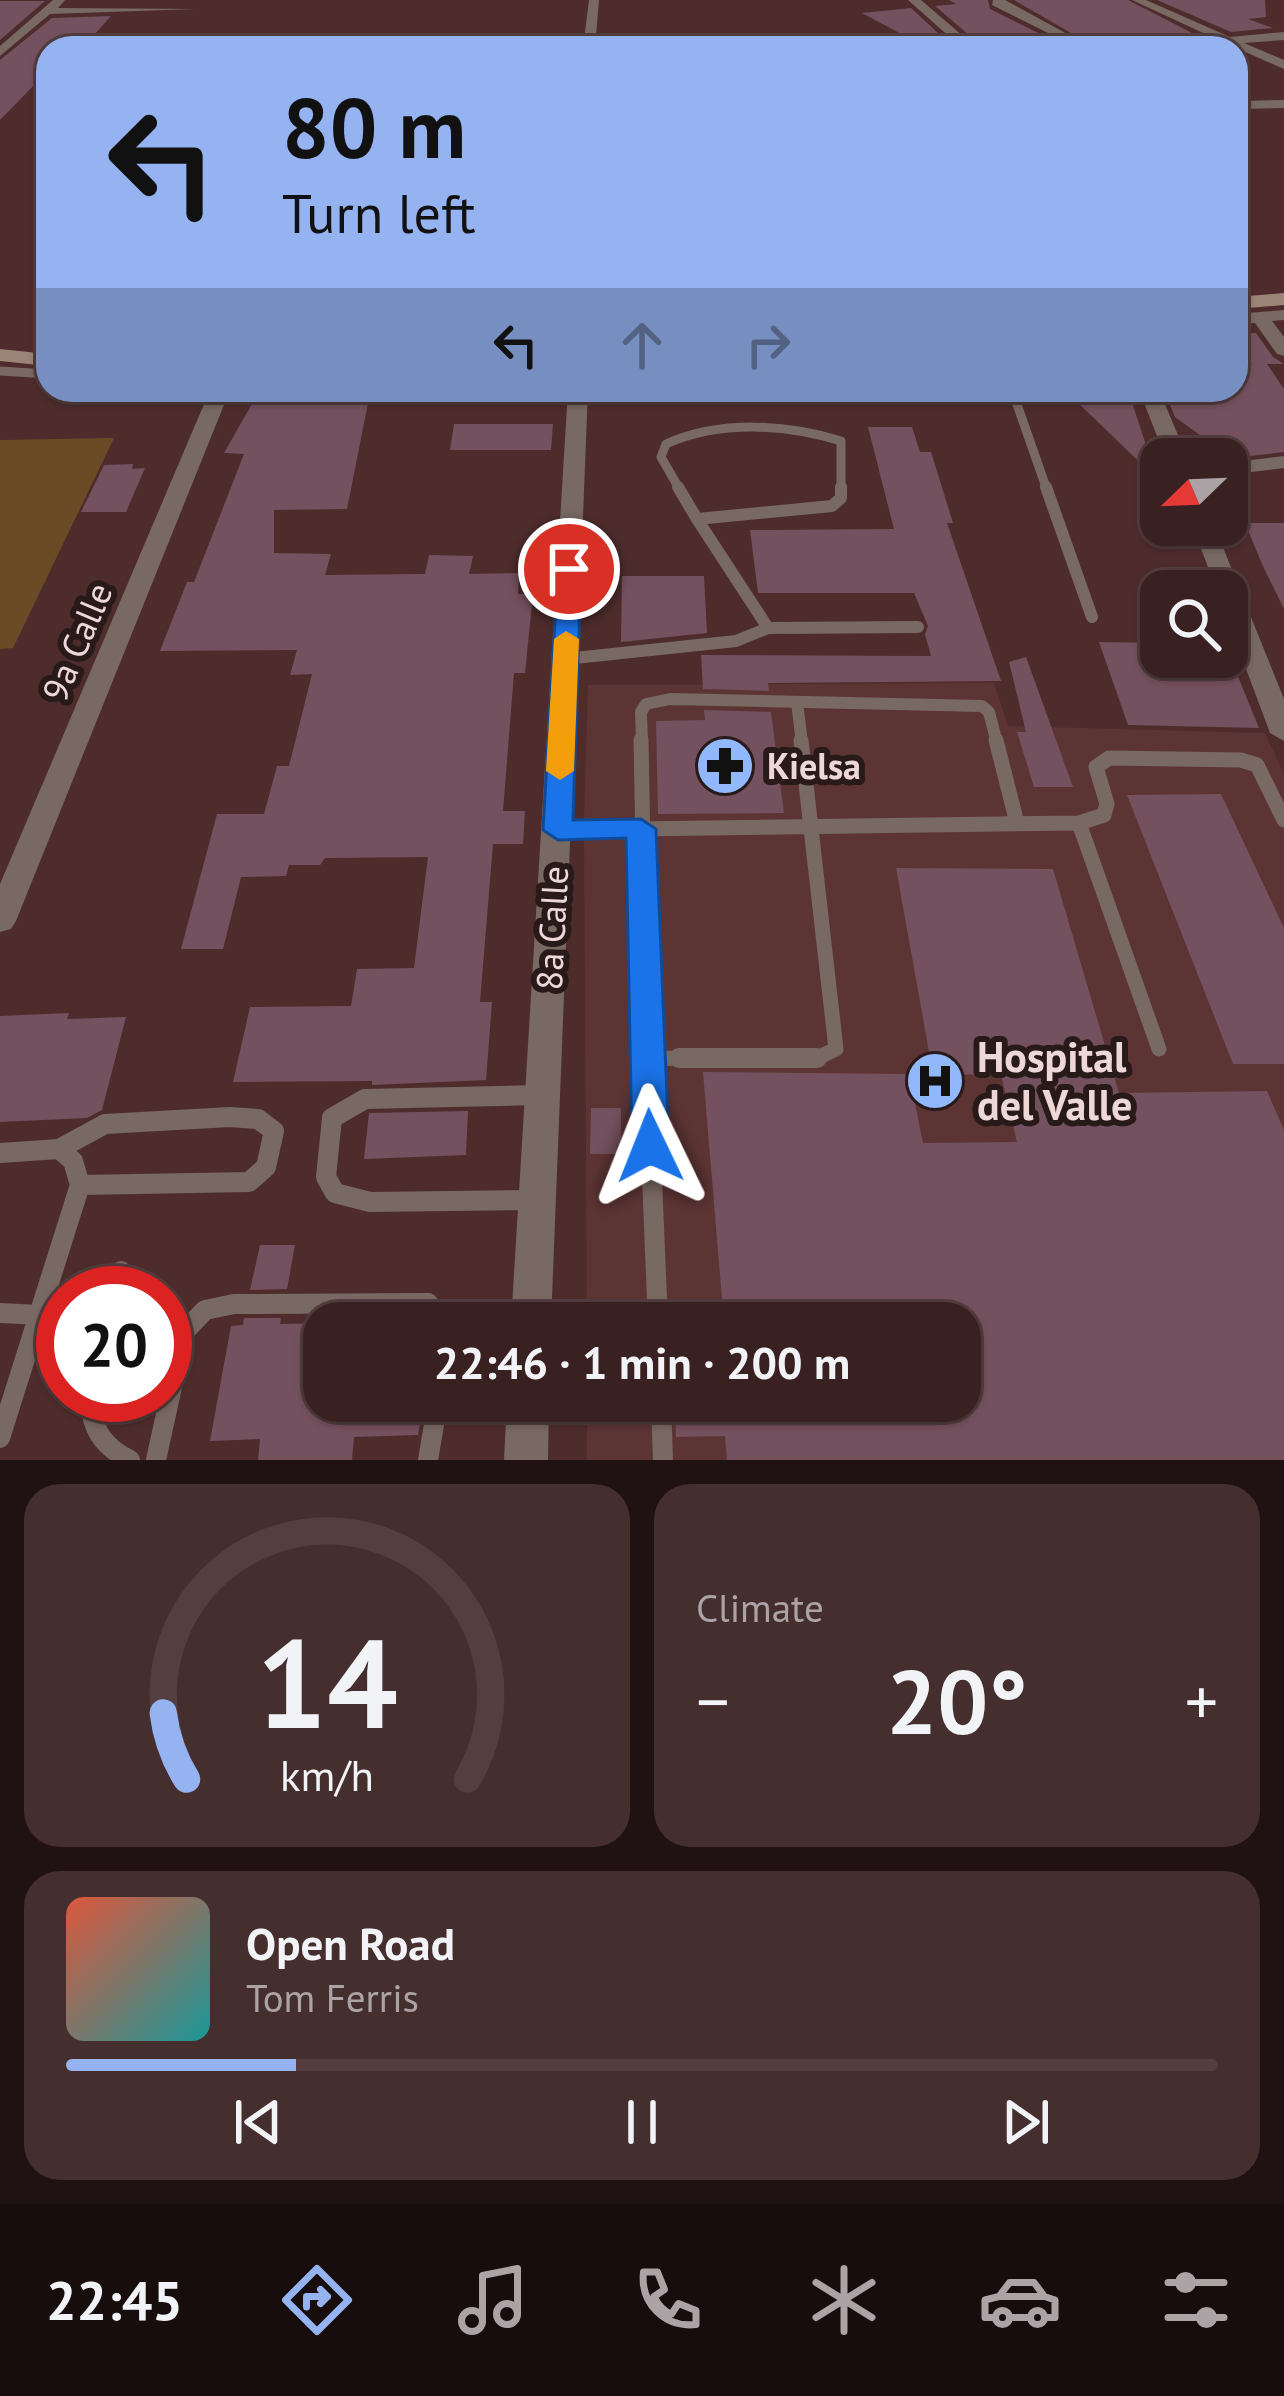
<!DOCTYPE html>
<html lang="en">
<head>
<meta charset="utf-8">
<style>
  :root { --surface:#3a2121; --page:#452e2e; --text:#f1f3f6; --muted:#aba3a5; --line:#543e3f; --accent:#95b2f1 }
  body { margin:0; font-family:"PT Sans",sans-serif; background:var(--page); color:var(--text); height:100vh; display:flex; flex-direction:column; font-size:45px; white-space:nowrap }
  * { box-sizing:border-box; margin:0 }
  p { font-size:39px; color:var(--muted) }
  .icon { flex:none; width:66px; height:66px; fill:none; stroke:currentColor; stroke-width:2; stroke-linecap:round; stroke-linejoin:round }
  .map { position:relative; height:1460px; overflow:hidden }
  .details { display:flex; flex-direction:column; gap:24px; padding:24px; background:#201212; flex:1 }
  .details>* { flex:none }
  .guide { position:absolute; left:36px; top:36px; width:1212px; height:366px; border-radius:36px; box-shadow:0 3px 9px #0004,0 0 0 3px var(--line); background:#95b2f1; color:#111; overflow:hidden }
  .needle { width:78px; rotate:247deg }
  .buttons { position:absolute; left:1140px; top:438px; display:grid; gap:24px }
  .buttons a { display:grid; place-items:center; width:108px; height:108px; border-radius:24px; background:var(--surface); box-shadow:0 3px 9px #0004,0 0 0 3px var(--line); font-size:60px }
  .speed { position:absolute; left:36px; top:1266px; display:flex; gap:24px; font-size:60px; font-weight:700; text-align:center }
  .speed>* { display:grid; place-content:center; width:156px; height:156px; border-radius:50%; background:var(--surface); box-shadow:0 3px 9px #0004,0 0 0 3px var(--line); line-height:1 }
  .speed .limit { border:18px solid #d22; background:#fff; color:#111 }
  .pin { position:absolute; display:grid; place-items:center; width:102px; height:102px; color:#fff; margin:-51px; border:6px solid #fff; border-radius:50%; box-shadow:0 3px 12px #0007 }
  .me { position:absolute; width:132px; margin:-66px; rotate:358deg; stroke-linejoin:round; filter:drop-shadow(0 0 9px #0008) }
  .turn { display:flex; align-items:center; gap:42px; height:252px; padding:0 48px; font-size:54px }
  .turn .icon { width:156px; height:156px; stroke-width:2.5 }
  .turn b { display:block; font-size:84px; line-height:102px }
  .lanes { display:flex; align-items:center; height:114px; padding:0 48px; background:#0003; justify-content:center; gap:60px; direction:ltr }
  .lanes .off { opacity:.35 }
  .big { font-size:90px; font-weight:700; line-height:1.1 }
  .details .widget { flex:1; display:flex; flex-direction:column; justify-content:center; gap:18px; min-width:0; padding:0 42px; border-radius:36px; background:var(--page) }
  .details .dial { align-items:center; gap:0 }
  .dial svg { height:312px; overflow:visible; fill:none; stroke:var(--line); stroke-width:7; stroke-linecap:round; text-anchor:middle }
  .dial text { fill:var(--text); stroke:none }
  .song { display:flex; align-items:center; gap:36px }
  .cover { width:144px; height:144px; border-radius:18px; background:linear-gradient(135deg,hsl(10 70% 55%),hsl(180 70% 35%)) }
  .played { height:12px; border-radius:6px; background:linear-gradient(90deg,var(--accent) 20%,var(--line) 20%) }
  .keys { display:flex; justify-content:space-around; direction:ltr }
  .heat { display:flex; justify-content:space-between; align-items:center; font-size:66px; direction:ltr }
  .details .tiles { flex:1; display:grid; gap:24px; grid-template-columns:1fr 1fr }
  .widget:last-child { grid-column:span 2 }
  .trip { position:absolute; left:303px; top:1302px; width:678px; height:120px; border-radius:36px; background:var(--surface); box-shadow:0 3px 9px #0004,0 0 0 3px var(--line); font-weight:700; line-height:120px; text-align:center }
  .menu { display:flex; height:192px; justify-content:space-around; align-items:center; background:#170d0d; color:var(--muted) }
  .menu .icon { width:84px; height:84px }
  .menu .current { color:var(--accent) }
  .menu b { font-size:54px; color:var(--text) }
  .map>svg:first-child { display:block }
  .built { fill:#5d3434 }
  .green { fill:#6b4b26 }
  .building { fill:#74515e }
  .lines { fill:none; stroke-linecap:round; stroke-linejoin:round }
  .service-far3 { stroke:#786962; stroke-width:9 }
  .service-far2 { stroke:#786962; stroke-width:12 }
  .service-far1 { stroke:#786962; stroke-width:15 }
  .service { stroke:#786962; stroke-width:20 }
  .minor { fill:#786962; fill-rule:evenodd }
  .tertiary { fill:#786962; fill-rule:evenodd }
  .secondary { fill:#9c8479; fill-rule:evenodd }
  .route { fill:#1a73e8; stroke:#114b97; stroke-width:3 }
  .slow { fill:#f59e0b }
  .labels { text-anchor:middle; stroke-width:12; stroke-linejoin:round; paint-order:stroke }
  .street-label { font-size:36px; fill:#eed8d7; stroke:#291a1a }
  .poi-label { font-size:36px; font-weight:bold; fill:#eed8d7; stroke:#291a1a; text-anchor:start }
  .near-poi-label { font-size:42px; font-weight:bold; fill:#eed8d7; stroke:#291a1a; text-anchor:start }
</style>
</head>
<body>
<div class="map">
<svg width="1284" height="1460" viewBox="0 0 1284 1460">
  <rect width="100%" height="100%" fill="#4e2c2c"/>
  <!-- built -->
  <path class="built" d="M994,683L1008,726L1265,733L1284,774V1460H587V1401H960V1323H587L584,821L588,685Z"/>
  <!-- green -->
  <path class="green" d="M114,438L13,648L0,649V440Z"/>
  <!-- building -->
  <path class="building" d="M949,0H988L990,9L1068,48H994L969,35L935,6L956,4Z
    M1014,0H1128L1198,36L1135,44L1132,48H1097Z
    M1157,0H1265L1266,17L1248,19L1273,28L1231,32Z
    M0,1H45L0,40Z
    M911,8L938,33L903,35L862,13Z
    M111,16L94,35L84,34L70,48H48V71L0,120V60L52,18Z
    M1256,333L1273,357L1284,364H1252L1236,345V334Z
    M1236,364H1267L1284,389V452L1242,457L1234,445L1218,448L1175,417L1164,390H1236Z
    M1071,390H1128L1157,479L1071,396L1076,395Z
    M257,395L369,398L347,509L274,510V553L331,554L325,575L425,574L429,555L473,556L469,574L519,573L518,594H533L525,673H514L503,811H525L523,844H493L480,1002H492L486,1080L372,1085V1081L233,1082L250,1007L351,1006L357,969L414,968L428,857L325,858L320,865H289L286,876L241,877L223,949H181L217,814H264L277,766H289L312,674L290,675L297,650L160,651L187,582H194L244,454L224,453Z
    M454,424H553L551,450H450Z
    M868,427H912L920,452H931L953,523H947L1001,681L768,683L769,691L703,689L701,655L931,656L925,634L928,626L914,593H758L750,530L894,529Z
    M133,464L132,469L145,468L126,512H81L104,465Z
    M1245,523H1284V609L1262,564Z
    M622,576H704L707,633L621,642Z
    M1099,642L1161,643V657H1230L1259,728L1128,725Z
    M1026,657L1073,787H1034L1017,732H1026L1009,662Z
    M704,710L771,712L784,813L658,814L656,721L705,720Z
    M1221,794L1284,928V1064H1233L1127,795Z
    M896,868L1053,869L1119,1093L1267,1091L1284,1130V1460H727L725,1436L676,1437L675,1401H960V1323H724L703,1072L909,1074L923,1143L1017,1142L1001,1075L933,1074Z
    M69,1013L67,1019L126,1017L102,1110L87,1118L0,1122V1016Z
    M591,1108H621V1154H590Z
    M468,1111L466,1155L364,1159L369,1113Z
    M260,1245H295L287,1289L250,1290Z
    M244,1318H281L280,1324L324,1323V1401H424L418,1435L354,1437L352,1460H258L260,1439L210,1441L231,1326L243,1325Z"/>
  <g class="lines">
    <!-- service-far3 -->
    <path class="service-far3" d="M0,371L48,374
      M1012,390L1047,490
      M680,490L661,457L666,444C720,420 786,424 841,441V490"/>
    <!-- service-far2 -->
    <path class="service-far2" d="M678,487L697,519
      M1046,487L1092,617
      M697,519L832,506L841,498V487
      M768,628L918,627
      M565,659L736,641L768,628L697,519
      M797,702L802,743
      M642,743L641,712L646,704L670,699L982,706L989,712L997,743"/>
    <!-- service-far1 -->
    <path class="service-far1" d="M641,740L647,1061
      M996,740L1017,823
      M1079,823L1159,1049
      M558,830L1079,823L1104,815L1107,804L1096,767L1109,758L1241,760L1257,765L1284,820
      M647,1058L815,1059L836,1049L801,740"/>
    <!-- service -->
    <path class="service" d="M647,1058L658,1323
      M679,1058H817
      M59,1149L105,1124L230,1117L258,1119L274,1131L266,1167L249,1182L80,1185
      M0,1153L59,1149L73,1161L80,1185L0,1438
      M535,1200L370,1202L335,1193L326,1177L332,1118L365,1099L540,1095
      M116,1293L121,1271
      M0,1313L39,1315
      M92,1395C88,1426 103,1447 130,1460
      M661,1401L663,1460
      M156,1460L184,1332L205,1310L234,1304L428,1303L441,1323
      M428,1460L438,1401"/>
    <!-- minor -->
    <path class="minor" d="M53,0H65L58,8L196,9L50,14L0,56V46Z
      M589,0H599L595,48H583Z
      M993,0H1005L1093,48H1078L992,5Z
      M1132,0H1146L1230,37L1284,32V40L1244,43L1284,60V69L1227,44L1136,48L1214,38Z
      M1284,100V108L1236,109V101Z
      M1284,310V320L1272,321L1284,337V356L1277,354L1255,323L1236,324V314Z
      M210,390H230L16,921L11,929L0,932V884Z
      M568,390H588L551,1323H511Z
      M1139,390H1159L1188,459H1166Z
      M1284,456V468L1227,475V463Z
      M1192,525H1214L1284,699V741L1270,733L1227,618V591H1217Z
      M507,1401H549L548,1460H504Z"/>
    <!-- tertiary -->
    <path class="tertiary" d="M908,0H921L977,48H962Z"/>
    <!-- secondary -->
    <path class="secondary" d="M1284,293V305L1236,309V297Z
      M0,349L48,354V366L0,361Z"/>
  </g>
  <!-- route -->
  <path class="route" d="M569,562L581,569L573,820L641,819L656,829L669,1146L663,1157L650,1161L637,1157L632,1146L626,838L558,840L543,830L558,569Z"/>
  <!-- slow -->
  <path class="slow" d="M566,631L579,639L574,771L560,780L546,771L554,639Z"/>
  <!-- icons -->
  <defs>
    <g id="pharmacy-disc" transform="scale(3)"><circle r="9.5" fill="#91b8fd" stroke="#291a1a"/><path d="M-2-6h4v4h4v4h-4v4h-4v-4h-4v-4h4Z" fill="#111"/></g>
    <g id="hospital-disc" transform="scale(3)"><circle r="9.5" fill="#91b8fd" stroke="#291a1a"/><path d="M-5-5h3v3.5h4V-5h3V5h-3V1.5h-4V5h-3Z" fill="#111"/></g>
  </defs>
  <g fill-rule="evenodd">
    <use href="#pharmacy-disc" x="725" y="766"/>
    <use href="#hospital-disc" x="935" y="1081"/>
  </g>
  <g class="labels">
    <!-- street labels -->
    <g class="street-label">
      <text transform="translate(77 642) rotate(-67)" y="13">9a Calle</text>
      <text transform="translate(552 928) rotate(-87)" y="13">8a Calle</text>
    </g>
    <!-- poi labels -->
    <g class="poi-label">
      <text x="767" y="779">Kielsa</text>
    </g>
    <!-- near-poi labels -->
    <g class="near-poi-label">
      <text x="977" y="1072">Hospital<tspan x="977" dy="48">del Valle</tspan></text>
    </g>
  </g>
</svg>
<div class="buttons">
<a><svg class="needle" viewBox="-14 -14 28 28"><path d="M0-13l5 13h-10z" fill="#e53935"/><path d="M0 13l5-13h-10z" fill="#aba3a5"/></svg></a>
<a><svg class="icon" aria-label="search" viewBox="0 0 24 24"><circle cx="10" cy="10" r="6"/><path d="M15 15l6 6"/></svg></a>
</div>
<div class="speed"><div class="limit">20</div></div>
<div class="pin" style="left:569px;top:569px;background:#d93025"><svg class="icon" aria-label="arrive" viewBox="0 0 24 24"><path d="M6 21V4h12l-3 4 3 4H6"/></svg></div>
<svg class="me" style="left:650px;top:1146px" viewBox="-20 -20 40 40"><path d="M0-17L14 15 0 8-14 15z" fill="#1a73e8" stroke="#fff" stroke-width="4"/></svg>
<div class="trip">22:46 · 1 min · 200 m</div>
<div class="guide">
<div class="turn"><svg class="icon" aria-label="left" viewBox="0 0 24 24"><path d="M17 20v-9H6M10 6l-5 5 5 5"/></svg><div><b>80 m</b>Turn left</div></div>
<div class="lanes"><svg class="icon" aria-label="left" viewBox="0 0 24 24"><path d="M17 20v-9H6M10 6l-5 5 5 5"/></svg><svg class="icon off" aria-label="ahead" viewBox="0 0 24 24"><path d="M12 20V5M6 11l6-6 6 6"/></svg><svg class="icon off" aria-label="right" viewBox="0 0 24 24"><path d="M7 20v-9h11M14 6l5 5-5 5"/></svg></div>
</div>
</div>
<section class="details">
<div class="tiles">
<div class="widget dial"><svg viewBox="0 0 100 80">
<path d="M14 69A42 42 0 1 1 86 69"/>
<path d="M14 69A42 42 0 0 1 8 52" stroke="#95b2f1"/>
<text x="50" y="56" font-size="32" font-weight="700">14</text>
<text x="50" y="72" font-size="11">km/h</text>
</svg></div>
<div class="widget"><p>Climate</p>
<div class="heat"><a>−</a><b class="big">20°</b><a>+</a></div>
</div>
<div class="widget">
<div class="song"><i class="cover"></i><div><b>Open Road</b><p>Tom Ferris</p></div></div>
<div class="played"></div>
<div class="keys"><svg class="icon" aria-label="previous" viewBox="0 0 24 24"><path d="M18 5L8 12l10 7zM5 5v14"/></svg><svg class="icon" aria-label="pause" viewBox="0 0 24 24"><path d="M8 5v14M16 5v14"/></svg><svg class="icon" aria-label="next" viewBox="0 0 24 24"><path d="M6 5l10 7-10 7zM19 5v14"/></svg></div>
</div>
</div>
</section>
<nav class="menu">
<b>22:45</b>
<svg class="icon current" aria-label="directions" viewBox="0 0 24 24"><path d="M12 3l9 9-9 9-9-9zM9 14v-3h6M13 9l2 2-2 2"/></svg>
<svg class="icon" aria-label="music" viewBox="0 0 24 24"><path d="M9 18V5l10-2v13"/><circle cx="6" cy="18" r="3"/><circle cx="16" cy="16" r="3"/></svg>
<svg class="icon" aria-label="phone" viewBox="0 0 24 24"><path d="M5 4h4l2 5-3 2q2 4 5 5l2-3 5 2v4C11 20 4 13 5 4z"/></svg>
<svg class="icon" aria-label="climate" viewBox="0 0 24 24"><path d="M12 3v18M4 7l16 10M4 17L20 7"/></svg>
<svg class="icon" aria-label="car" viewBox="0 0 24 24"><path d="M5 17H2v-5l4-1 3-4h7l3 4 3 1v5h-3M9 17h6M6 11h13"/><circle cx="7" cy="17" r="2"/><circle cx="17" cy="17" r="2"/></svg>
<svg class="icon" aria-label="filters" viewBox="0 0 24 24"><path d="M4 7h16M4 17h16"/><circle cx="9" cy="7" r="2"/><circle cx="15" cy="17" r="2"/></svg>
</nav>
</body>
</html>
